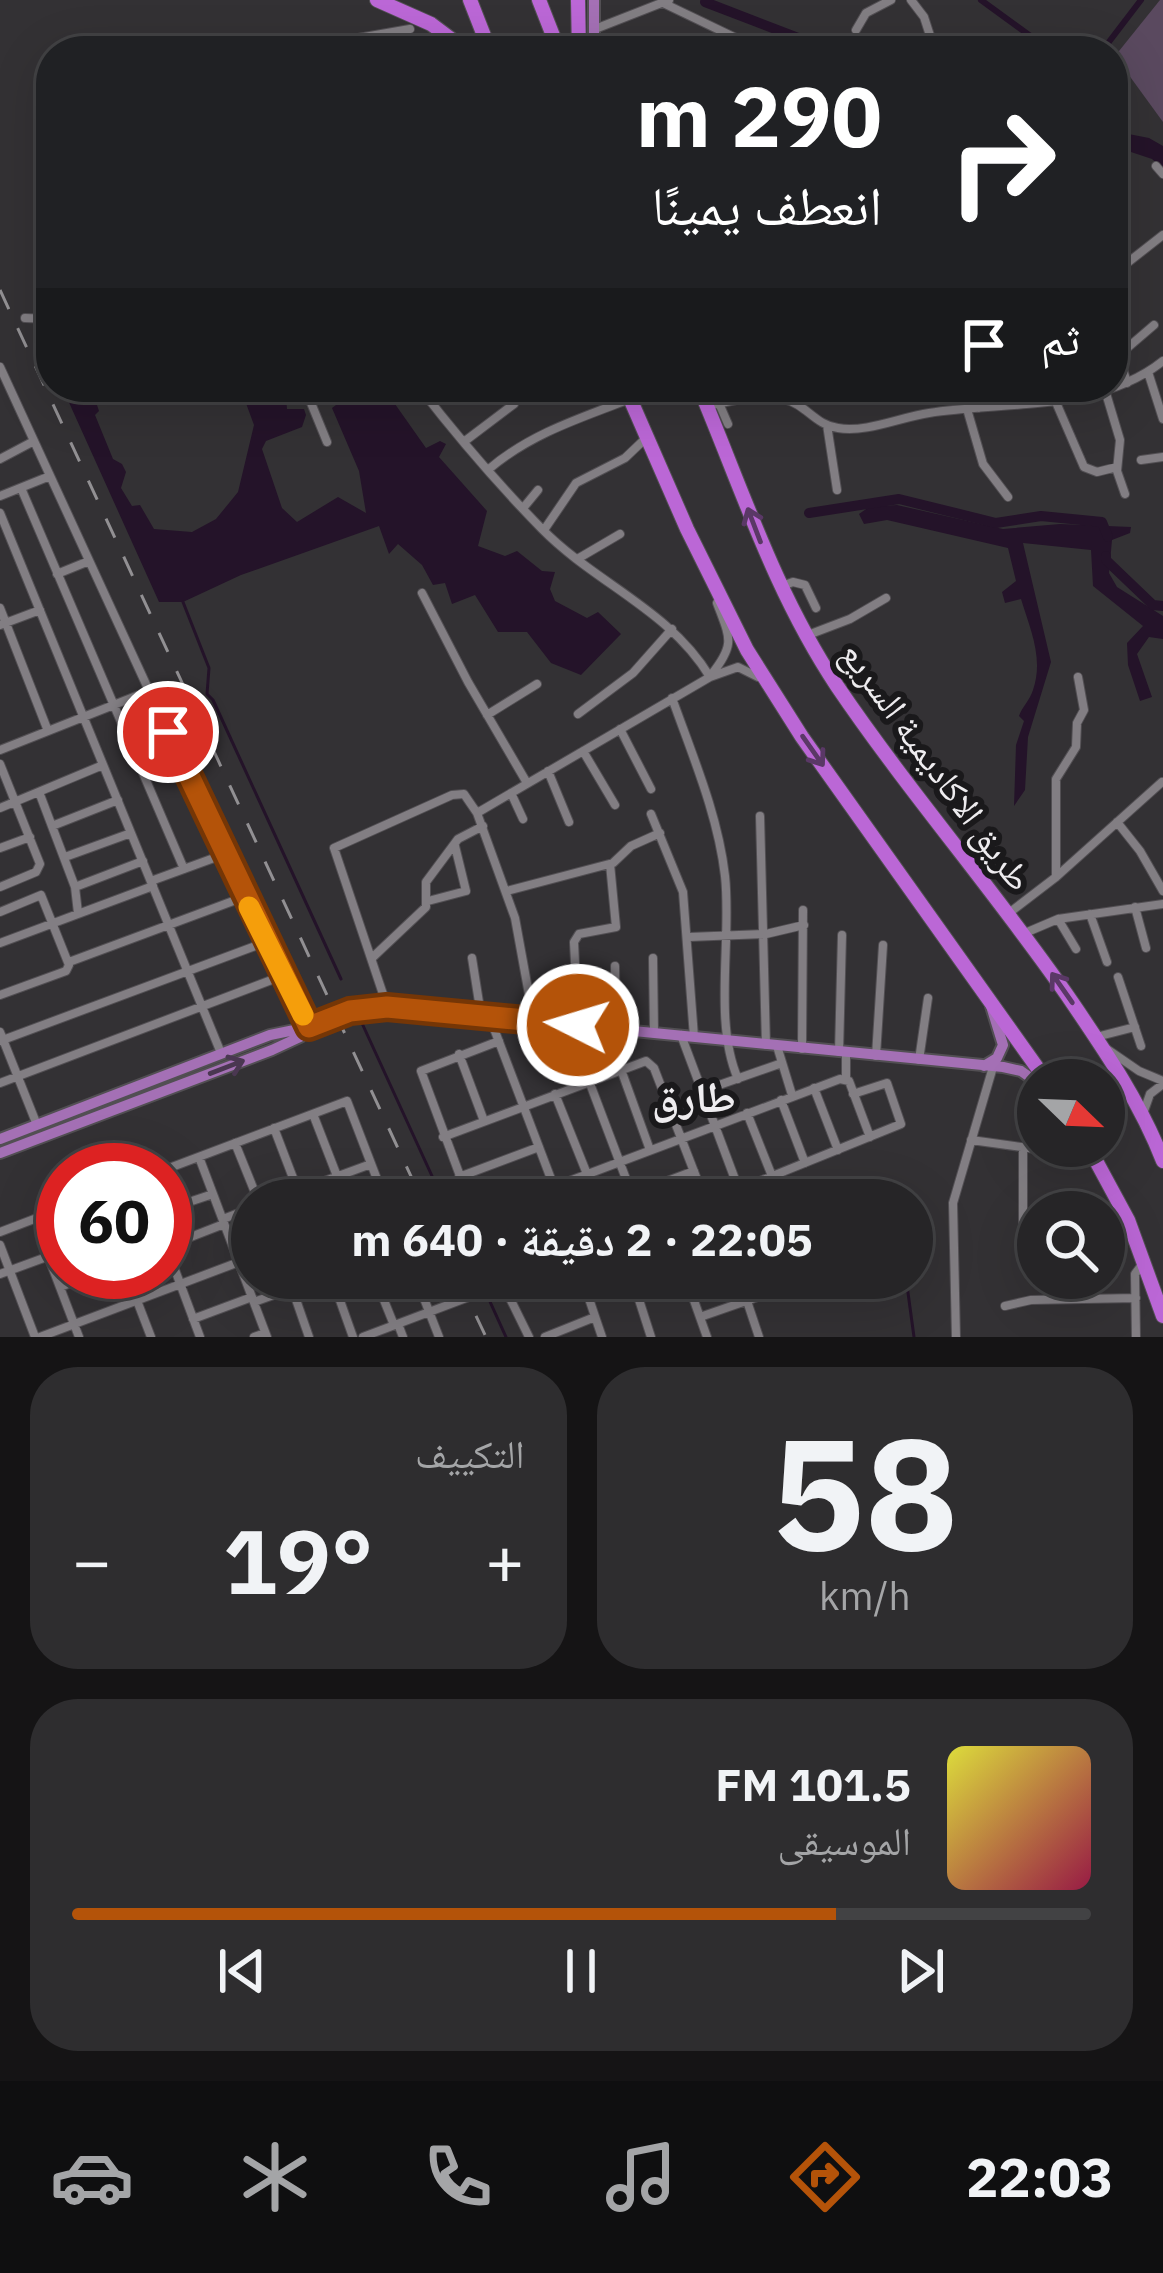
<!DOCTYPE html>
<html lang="ar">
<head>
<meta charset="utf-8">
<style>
  :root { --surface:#262527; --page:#2e2d2f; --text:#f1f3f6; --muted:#a4a5a7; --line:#424244; --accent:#b45309 }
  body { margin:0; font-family:"IBM Plex Sans","Noto Naskh Arabic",sans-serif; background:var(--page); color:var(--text); direction:rtl; height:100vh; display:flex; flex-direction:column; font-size:45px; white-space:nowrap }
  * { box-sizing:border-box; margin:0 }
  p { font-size:39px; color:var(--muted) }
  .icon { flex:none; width:66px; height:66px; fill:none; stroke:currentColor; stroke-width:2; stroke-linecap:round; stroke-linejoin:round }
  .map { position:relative; height:1337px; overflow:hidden; direction:ltr }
  .panel { display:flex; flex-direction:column; gap:30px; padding:30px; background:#151415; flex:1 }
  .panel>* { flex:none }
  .hud { position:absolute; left:36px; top:36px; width:1092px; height:366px; border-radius:48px; box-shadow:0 12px 48px #0002,0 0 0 3px var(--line); direction:rtl; background:#202124; color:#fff; overflow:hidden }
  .needle { width:78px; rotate:113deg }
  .controls { position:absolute; left:1017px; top:1059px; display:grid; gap:24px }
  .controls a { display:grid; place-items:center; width:108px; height:108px; border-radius:50%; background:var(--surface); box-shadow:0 12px 48px #0002,0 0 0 3px var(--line); font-size:60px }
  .speed { position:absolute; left:36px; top:1143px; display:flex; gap:24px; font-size:60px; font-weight:700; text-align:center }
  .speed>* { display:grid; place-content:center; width:156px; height:156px; border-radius:50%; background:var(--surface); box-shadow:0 12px 48px #0002,0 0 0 3px var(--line); line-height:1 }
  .speed .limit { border:18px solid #d22; background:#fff; color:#111 }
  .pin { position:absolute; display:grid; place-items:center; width:102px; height:102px; color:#fff; margin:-51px; border:6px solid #fff; border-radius:50%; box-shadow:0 3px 12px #0007 }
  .me { position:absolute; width:132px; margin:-66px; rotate:275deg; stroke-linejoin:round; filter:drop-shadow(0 0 9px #0008) }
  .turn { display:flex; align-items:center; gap:42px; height:252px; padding:0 48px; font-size:54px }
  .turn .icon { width:156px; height:156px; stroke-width:2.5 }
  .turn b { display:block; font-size:84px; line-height:102px }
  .then { display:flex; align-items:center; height:114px; padding:0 48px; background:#0003; gap:24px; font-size:45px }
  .big { font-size:90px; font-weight:700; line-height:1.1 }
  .panel .tile { flex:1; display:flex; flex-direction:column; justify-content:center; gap:18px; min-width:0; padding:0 42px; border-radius:48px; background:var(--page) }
  .panel .dial { align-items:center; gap:0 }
  .dial b { font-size:156px; line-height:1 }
  .song { display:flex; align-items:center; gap:36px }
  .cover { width:144px; height:144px; border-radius:18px; background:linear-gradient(135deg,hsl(60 70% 55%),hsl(340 70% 35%)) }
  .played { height:12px; border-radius:6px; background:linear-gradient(90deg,var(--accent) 75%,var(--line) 75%) }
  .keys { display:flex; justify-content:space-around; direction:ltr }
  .heat { display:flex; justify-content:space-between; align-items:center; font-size:66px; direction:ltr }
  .panel .tiles { flex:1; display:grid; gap:30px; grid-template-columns:1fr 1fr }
  .tile:last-child { grid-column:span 2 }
  .trip { position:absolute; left:231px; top:1179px; width:702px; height:120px; border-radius:60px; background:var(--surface); box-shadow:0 12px 48px #0002,0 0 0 3px var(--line); font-weight:700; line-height:120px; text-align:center; direction:rtl }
  .tab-bar { display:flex; height:192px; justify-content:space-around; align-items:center; background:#0f0f10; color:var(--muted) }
  .tab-bar .icon { width:84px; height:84px }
  .tab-bar .selected { color:var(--accent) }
  .tab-bar b { font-size:54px; color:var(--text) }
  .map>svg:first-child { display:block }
  .green { fill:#5a495f }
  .water { fill:#241329 }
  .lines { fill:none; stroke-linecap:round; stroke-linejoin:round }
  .stream { stroke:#241329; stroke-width:3 }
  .canal { stroke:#241329; stroke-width:6 }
  .river { stroke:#241329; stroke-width:10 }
  .minor-casing { stroke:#524f53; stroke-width:10 }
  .major-casing { stroke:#524f53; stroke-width:14 }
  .highway-casing { stroke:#524f53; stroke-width:16 }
  .minor { stroke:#827e83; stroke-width:8 }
  .major { stroke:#a470b5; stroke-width:10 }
  .highway { stroke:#bb67d6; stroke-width:14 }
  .rail { stroke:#929093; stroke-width:3; stroke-dasharray:21 21; stroke-linecap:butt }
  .oneway { stroke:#5a3866 }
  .oneway2 { stroke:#4a3751 }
  .route-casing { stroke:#753606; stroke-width:30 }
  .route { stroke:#b45309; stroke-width:21 }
  .slow { stroke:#f59e0b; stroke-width:21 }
  .labels { text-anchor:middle; stroke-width:12; stroke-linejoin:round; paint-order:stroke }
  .street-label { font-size:36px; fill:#eeecef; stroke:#1a191b }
  .quarter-label { font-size:42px; font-weight:bold; fill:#eeecef; stroke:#1a191b }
</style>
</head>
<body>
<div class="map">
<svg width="1163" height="1337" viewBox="0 0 1163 1337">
  <rect width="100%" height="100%" fill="#333134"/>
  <!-- green -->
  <path class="green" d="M1160,0H1163V122L1115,56Z"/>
  <!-- water -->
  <path class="water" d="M1113,131L1149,138L1163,146V169L1152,159L1113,146Z
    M62,387H91L99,411L95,415L113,459L122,464L126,472L121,488L132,506L140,505L154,529L192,532L216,519L238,492L254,425L240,387H285L287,409H304L306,415L302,427L266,441L262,449L282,508L297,522L338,497L366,513L359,471L332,408L360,387H383L426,448L440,441L446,444L439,457L487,511L478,546L505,556L517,551L542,571L555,572L550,589L555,601L587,618L598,612L621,634L581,675L551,663L527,632H498L475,595L452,604L445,583L433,585L422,565L398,544L389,554L379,526L241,575L183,602H159Z
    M897,505L1003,529L1060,524L1131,527L1130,533L1112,540L1109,573L1117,587L1163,616V639L1149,637L1137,654L1152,697L1140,701L1128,665L1127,643L1143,626L1093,586L1091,550L1023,543L1051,662L1028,737L1025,790L1014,806L1016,745L1024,721L1019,716C1022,707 1030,700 1033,690C1044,658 1030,629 1021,599L1005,603L1002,592L1016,581L1008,548L887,520L864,524L859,514L869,507Z"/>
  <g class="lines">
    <!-- stream -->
    <path class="stream" d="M183,602L209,668L207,694L213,700L341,979
      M361,1021L443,1200
      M906,1278L914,1337
      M487,1295L506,1337"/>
    <!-- canal -->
    <path class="canal" d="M981,0L1051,51
      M1102,51L1141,0"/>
    <!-- river -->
    <path class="river" d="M705,2L832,51
      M809,513L899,499L996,523L1041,516L1102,522L1108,537
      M1106,556V560L1153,605L1163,606"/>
    <!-- minor casing -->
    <g class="minor-casing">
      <path id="minor" d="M911,0L924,17L935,51
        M663,3L763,51
        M595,29L669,0
        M856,30L866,13L891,0
        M103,48L113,51
        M594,49L710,50
        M284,51L410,29
        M1156,166L1163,174
        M1113,274L1163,235
        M25,318L51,319
        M0,367L244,897L309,1027
        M1148,372L1163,419
        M1127,383L1119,355L1154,325
        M154,387L156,391
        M316,387L309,398L327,442
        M419,387C457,436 499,485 542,529C595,583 670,610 710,677
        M712,387L728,424
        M972,387L979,408
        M1021,387L1026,403
        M1105,390L1120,440L1117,471L1125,494
        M426,395L439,387
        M1055,400L1084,467L1097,472L1117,467
        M707,406C736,401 770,388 798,405C811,413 821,426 838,428C866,433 901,417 929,413C1006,401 1099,412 1163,361
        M967,409L983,464L1008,497
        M827,425L837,490
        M465,441L514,404L519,387
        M0,459L34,441
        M1141,460L1163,457
        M489,469C530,434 580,418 630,399
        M21,488L184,869
        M0,496L50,476
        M524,507L538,490
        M0,513L221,1053
        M544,530L576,483L625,458L646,438
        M579,558L620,534
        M57,574L89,561
        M782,586L793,582L805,585L816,608
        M422,593L468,682L527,783
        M0,608L48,731
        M0,625L40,610
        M808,635L850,619L886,598
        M711,675C736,644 730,638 717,603
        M672,698C693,757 718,815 725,876C732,939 713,1022 738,1079
        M578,714L633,673L672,629
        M487,715L537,684
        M620,729L651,789
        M0,750L149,691
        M583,751L615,805
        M0,764L40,864L36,872L0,887
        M548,771L569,822
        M39,792L75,887L78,913
        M511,793L523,819
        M0,808L103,765
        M477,813L710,677L738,667L758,677
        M651,814L683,892L694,1037
        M760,816L766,1045
        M1117,822L1140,851L1163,891
        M52,826L118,800
        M0,848L30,837
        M65,857L131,833
        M1056,877V779L1076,747L1077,723L1084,710L1078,677
        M151,881L225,854
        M75,887L143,861
        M507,891L613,863L631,846L660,833
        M428,901L466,891L455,846
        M1135,907L1146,948
        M0,912L41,895L69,965L66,971L0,995
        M1009,913L1056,877L1162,782
        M1090,914L1107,962
        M1058,919L1076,949
        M1025,933L1058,919L1163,904
        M689,937L766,934L804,925
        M0,943L153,886
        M373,957L426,907V882L458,839L483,826
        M472,958L481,1015
        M653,958L654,1033
        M69,962L244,897
        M615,966L616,1029
        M1118,977L1141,1046
        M387,1006L334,848L452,795L464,794L477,813L515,918L534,1022
        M490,1018L559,1200
        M578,1026L574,942L579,934L616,927L610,864
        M606,1028L650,1150
        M0,1032L37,1125
        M681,1035L739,1190
        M1096,1037L1135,1027
        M0,1041L266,942
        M777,1046L792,1095
        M802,1049L803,910
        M1107,1049L1139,1071L1163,1081
        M839,1052L842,935
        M459,1054L484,1121
        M876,1056L883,945
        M919,1060L928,998
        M846,1078V1054
        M589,1081L634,1200
        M0,1083L282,976
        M814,1088L838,1150
        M702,1091L782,1063
        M555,1094L587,1174
        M781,1100L805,1163
        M1144,1111L1150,1094L1163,1084
        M747,1113L772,1176
        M313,1114L337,1176
        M274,1128L298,1191
        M443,1137L646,1061L654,1068L705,1200
        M971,1140L1071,1154L1090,1153
        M235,1143L258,1200
        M1023,1148V1227L1027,1237L1038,1242
        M199,1157L267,1337
        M164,1170L347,1101L385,1200
        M459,1177L539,1147
        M312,1186L317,1200
        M273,1200L371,1164
        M469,1200L421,1071L499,1041
        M519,1200L840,1079L849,1081L870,1137
        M617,1200L694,1171
        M713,1200L901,1124L887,1083L853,1094
        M165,1210L213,1194
        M223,1219L252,1208
        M0,1232L63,1208
        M165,1243L200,1337
        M1104,1244L1115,1242L1127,1221
        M0,1245L35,1337
        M165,1247L224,1224
        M48,1256L79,1337
        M126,1272L151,1337
        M0,1274L63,1251
        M332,1278L353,1337
        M375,1278L394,1325
        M416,1278L439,1337
        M500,1278L529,1337
        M582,1278L602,1337
        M632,1278L651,1337
        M686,1278L707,1337
        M60,1287L99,1272
        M292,1288L309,1337
        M747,1301L759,1337
        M254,1302L321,1278
        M1005,1306L1031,1300L1136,1298
        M700,1317L783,1288
        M193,1319L252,1297
        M398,1324L403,1337
        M40,1337L239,1262
        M254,1337L265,1333
        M363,1337L519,1278
        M545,1337L595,1317
        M956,1337L953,1203L993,1067
        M1136,1337L1135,1274L1144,1262"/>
    </g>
    <!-- major casing -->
    <g class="major-casing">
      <path id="major" d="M594,51V0
        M984,1066L997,1058L1003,1045L991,1006
        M0,1139L270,1035L309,1027L350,1011L387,1007L1003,1067L1021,1071L1038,1083
        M0,1153L272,1050L300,1037L309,1027"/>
    </g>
    <!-- highway casing -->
    <g class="highway-casing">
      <path id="highway" d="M377,0L431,24L467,51
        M470,0L490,51
        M539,0L559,51
        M578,0L579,51
        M625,387L687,529L747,650L802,737L1046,1080
        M699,387C742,489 775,593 837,686C909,792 994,890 1067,995C1103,1048 1140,1101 1163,1161
        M1088,1146L1128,1220L1163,1316"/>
    </g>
    <!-- minor -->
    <use href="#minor" class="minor"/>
    <!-- major -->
    <use href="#major" class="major"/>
    <!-- highway -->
    <use href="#highway" class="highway"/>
    <!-- rail -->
    <path class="rail" d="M0,290L422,1200
      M458,1278L486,1337"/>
  </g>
  <!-- one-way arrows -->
  <defs><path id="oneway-shaft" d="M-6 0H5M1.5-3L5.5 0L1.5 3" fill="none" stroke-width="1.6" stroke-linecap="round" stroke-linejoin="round" transform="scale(3)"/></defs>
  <g class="oneway">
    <use href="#oneway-shaft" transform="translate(754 525) rotate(-111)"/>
    <use href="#oneway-shaft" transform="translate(813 751) rotate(55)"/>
    <use href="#oneway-shaft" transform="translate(1062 988) rotate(-125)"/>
  </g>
  <use class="oneway2" href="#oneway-shaft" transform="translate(227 1067) rotate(-21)"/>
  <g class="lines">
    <!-- route casing -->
    <g class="route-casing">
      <path id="route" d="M168,732L309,1027L350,1011L387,1007L578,1025"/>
    </g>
    <!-- route -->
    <use href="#route" class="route"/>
    <!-- slow -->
    <path class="slow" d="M249,907L303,1015"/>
  </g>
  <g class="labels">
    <!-- street labels -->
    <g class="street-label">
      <text transform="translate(937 766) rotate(54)" y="13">طريق الاكاديمية السريع</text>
    </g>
    <!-- quarter labels -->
    <g class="quarter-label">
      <text x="694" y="1112">طارق</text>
    </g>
  </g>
</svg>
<div class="controls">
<a><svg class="needle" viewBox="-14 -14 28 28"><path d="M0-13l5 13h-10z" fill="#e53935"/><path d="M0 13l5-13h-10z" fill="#a4a5a7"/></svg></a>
<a><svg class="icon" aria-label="search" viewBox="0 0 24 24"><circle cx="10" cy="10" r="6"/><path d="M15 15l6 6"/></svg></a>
</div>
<div class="speed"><div class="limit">60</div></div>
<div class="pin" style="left:168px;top:732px;background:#d93025"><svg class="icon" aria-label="arrive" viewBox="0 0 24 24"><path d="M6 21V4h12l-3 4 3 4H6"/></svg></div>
<svg class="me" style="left:578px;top:1025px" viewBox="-20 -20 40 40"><circle r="17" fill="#b45309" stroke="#fff" stroke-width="3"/><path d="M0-11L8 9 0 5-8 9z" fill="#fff"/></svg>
<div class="trip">22:05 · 2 دقيقة · 640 m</div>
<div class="hud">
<div class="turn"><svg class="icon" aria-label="right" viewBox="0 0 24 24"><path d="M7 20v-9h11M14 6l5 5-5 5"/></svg><div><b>290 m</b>انعطف يمينًا</div></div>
<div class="then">ثم<svg class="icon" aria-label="arrive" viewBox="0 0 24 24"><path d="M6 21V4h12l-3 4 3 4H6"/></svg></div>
</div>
</div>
<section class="panel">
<div class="tiles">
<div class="tile dial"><b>58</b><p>km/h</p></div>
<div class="tile"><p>التكييف</p>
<div class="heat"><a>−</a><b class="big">19°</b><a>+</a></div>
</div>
<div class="tile">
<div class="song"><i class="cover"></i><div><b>101.5 FM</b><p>الموسيقى</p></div></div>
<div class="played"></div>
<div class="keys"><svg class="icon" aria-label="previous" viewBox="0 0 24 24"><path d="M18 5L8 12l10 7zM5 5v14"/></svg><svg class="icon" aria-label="pause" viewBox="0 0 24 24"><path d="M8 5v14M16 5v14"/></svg><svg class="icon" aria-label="next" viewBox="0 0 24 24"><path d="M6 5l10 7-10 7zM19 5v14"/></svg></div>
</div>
</div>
</section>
<nav class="tab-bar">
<b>22:03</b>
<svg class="icon selected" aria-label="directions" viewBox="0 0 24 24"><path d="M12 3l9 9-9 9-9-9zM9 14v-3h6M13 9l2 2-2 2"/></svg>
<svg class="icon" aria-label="music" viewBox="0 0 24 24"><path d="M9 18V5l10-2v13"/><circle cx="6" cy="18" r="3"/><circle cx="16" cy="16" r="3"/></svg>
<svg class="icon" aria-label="phone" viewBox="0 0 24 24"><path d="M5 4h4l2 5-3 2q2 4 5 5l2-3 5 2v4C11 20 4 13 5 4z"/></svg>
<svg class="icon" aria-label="climate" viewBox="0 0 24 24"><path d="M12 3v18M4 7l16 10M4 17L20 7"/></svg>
<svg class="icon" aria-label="car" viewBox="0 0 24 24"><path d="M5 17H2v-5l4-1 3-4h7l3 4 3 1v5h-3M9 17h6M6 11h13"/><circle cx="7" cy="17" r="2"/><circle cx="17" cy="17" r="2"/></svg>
</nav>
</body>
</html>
